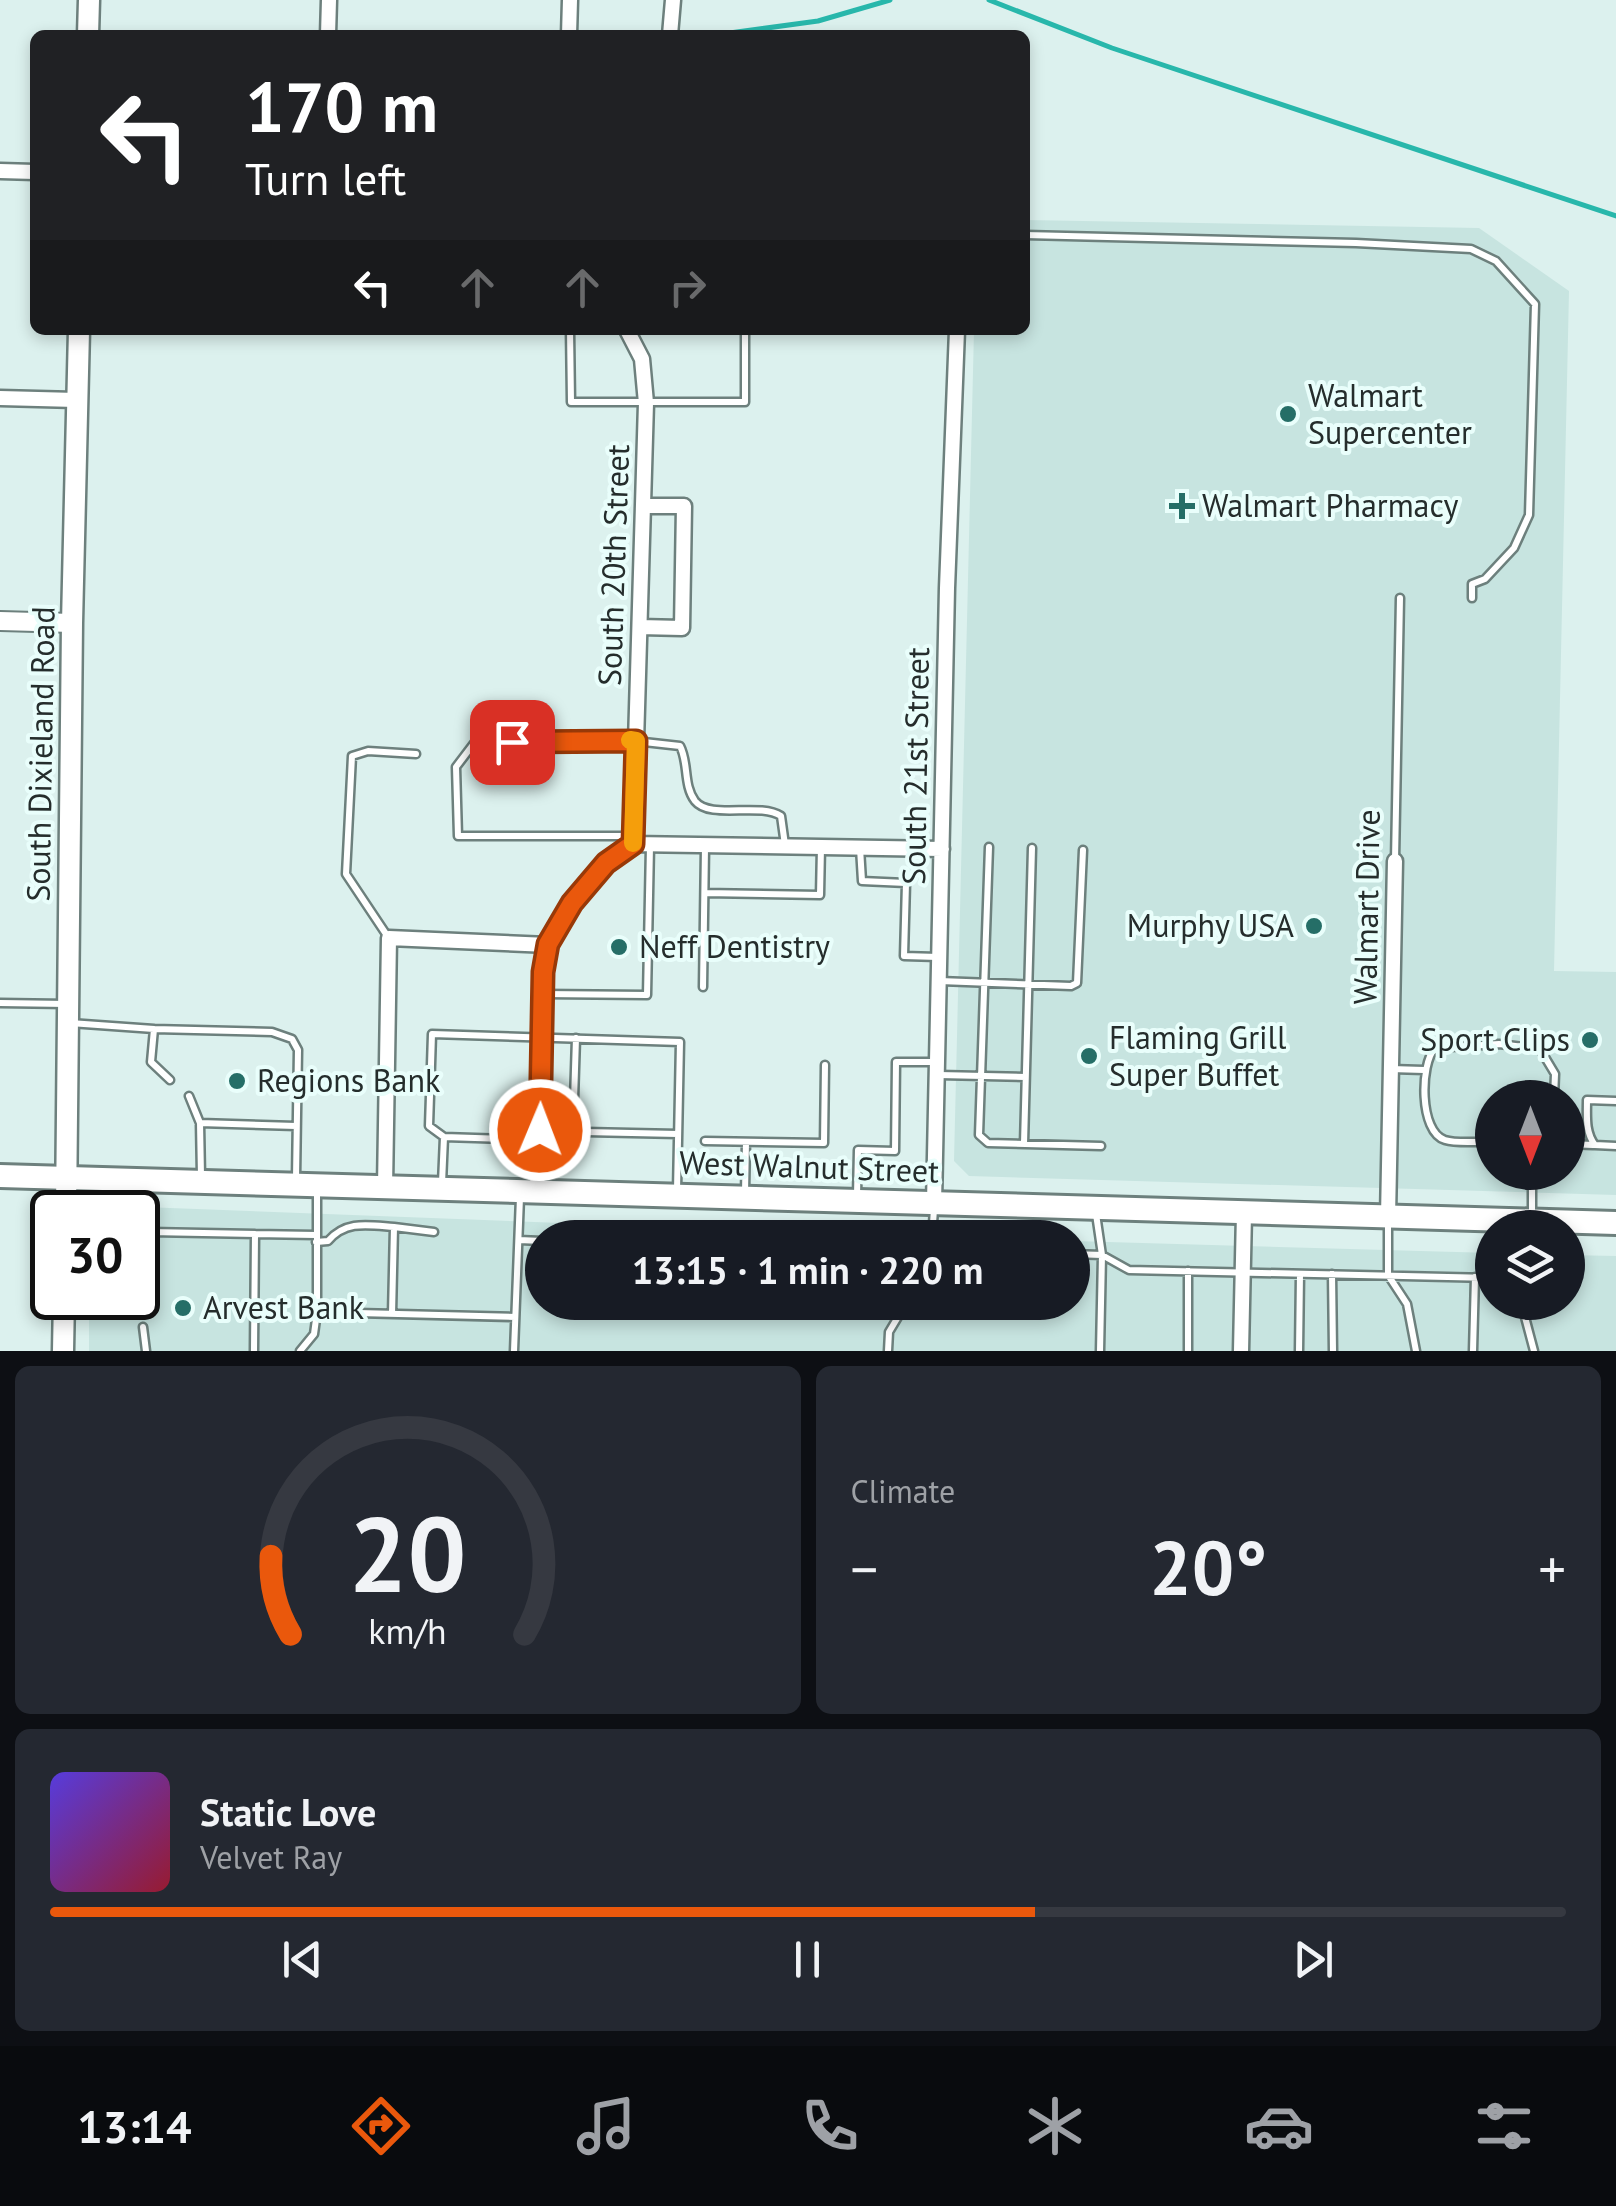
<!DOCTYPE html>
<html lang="en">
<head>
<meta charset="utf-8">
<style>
  :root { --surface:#171b24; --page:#242831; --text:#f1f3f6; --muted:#9ea1a6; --line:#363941; --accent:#ea580c }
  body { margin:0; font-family:"PT Sans",sans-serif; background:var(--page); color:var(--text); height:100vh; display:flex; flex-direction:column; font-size:38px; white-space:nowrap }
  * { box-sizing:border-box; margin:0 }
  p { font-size:32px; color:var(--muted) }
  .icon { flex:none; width:55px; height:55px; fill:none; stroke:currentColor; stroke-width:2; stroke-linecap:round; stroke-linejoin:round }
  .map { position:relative; height:1351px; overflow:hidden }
  .drawer { display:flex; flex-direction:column; gap:15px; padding:15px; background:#0d0f14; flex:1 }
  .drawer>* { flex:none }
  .guide { position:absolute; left:30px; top:30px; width:1000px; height:305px; border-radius:15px; box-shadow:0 5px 15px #0003; background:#202124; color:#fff; overflow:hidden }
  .needle { width:65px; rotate:180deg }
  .buttons { position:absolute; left:1475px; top:1080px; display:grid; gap:20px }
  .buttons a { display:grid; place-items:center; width:110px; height:110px; border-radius:50%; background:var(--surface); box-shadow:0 5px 15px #0003; font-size:50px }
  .speed { position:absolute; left:30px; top:1190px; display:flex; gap:20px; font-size:50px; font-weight:700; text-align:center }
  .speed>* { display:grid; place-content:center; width:130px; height:130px; border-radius:50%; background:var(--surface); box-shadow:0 5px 15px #0003; line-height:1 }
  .speed .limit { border:5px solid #111; border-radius:15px; background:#fff; color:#111 }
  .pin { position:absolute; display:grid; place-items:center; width:85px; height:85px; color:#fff; margin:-42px; border-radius:20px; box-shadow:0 5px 15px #0006 }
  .me { position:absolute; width:110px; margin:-55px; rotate:1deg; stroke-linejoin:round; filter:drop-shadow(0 0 8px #0008) }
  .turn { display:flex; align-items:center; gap:35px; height:210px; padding:0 50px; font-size:45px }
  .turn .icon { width:130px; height:130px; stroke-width:2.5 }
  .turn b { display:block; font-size:70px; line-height:85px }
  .lanes { display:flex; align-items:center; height:95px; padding:0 50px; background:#0003; justify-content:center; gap:50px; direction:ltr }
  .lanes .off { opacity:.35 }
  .big { font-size:75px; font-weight:600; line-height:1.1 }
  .drawer .card { flex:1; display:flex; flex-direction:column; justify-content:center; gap:15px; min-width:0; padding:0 35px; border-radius:15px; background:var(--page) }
  .drawer .dial { align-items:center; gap:0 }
  .dial svg { height:260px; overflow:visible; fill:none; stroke:var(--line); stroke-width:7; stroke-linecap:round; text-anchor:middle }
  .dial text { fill:var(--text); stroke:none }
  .song { display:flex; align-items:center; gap:30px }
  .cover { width:120px; height:120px; border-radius:15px; background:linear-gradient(135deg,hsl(250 70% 55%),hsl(350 70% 35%)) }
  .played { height:10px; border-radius:5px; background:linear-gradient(90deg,var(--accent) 65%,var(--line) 65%) }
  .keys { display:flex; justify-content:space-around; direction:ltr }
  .heat { display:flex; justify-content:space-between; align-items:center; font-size:55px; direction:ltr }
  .drawer .tiles { flex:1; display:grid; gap:15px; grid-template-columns:1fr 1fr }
  .card:last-child { grid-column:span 2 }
  .trip { position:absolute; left:525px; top:1220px; width:565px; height:100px; border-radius:50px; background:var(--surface); box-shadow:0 5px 15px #0003; font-weight:600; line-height:100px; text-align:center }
  .menu { display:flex; height:160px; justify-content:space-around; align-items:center; background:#090b0e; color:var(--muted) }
  .menu .icon { width:70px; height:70px }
  .menu .on { color:var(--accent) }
  .menu b { font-size:45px; color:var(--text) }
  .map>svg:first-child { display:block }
  .built { fill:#c7e4e0; fill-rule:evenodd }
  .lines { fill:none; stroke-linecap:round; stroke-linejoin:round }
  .stream { stroke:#28b7ab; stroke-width:5 }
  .service-casing { stroke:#6d807d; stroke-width:11 }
  .minor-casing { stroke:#6d807d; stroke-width:19 }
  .tertiary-casing { stroke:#6d807d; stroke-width:22 }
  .secondary-casing { stroke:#6d807d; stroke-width:25 }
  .primary-casing { stroke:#6d807d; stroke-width:28 }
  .service { stroke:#fff; stroke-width:6 }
  .minor { stroke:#fff; stroke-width:14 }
  .tertiary { stroke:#fff; stroke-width:18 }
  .secondary { stroke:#fff; stroke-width:20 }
  .primary { stroke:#fff; stroke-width:22 }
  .route-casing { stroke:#983908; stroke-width:25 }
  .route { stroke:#ea580c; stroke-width:18 }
  .slow { stroke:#f59e0b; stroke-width:18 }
  .poi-dot { fill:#256e67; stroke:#e9fefb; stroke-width:4 }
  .labels { text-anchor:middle; stroke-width:8; stroke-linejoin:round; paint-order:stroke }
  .poi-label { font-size:32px; fill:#252d2c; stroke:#e9fefb; text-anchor:start }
  .street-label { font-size:32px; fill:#252d2c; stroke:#e9fefb }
</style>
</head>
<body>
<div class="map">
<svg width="1616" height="1351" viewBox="0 0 1616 1351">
  <rect width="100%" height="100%" fill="#dcf1ee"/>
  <!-- built -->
  <path class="built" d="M1025,220L1479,228L1569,291L1554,971L1616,972V1195L969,1176L954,1161L974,330H1025ZM1492,1098H1568V1172H1492Z
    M91,1205L929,1237L542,1238V1302H1072L1073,1241L1492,1253V1302H1568V1255L1616,1256V1351H89V1298H138V1212H91Z"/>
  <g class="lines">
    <!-- stream -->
    <path class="stream" d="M989,0L1112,48L1616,216
      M715,35L818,21L890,0"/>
    <!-- service casing -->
    <g class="service-casing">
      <path id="service" d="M1025,235L1356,243L1471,249L1496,261L1535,304L1529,515L1514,548L1485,579L1472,584V598
        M570,330L571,402H745V330
        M633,836H458L456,767L475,742L626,740L680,746C689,763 683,785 695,801C710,820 759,802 781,816L785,845
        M989,847L979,1135L988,1143L1101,1146
        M860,848L862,881L906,883L904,956L938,957
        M1395,860L1400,598
        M705,893L820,895L821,847
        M388,937L346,874L352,756L368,751L416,754
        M940,981L1071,986L1077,983L1083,850
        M703,987L705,847
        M543,994L647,995L650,846
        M0,1003L67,1004
        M70,1023L154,1029
        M1391,1069L1424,1070
        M939,1075L1025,1077
        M170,1080L151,1062L154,1029L272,1032L292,1039L298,1050L296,1178
        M189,1096L200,1123L201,1176
        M1616,1101L1587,1100C1587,1116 1585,1132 1595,1145L1616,1146
        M200,1123L296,1126
        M539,1131L678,1134
        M573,1131L576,1038
        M444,1137L506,1139
        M705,1141L824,1143L825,1065
        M1492,1142C1479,1141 1458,1144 1445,1140C1419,1132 1420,1064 1435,1048L1499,1044L1540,1049L1555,1074L1554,1098
        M1024,1144L1032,848
        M1568,1144L1593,1145
        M442,1183L444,1137L429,1126L432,1034L680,1042L677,1190
        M745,1192L746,1142
        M857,1195L858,1150L895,1151L896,1062H938
        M1096,1214L1102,1255L1100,1351
        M1532,1216V1172
        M1388,1219V1275L1407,1304L1416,1351
        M394,1227L434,1232
        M932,1238L934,1209
        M519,1240L542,1241
        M316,1242L328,1241C346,1220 368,1225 394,1227L392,1314
        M1072,1254L1102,1255L1129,1270L1492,1278
        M1188,1271V1351
        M1332,1274L1333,1351
        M141,1298L140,1245L150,1232L316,1235
        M1521,1302L1534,1351
        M317,1312L515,1317
        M143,1327L146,1351
        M254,1351L255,1234
        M300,1351L314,1334L317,1312V1192
        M514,1351L520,1197
        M888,1351L889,1332L907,1302
        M1299,1351L1300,1274
        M1473,1351L1475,1277"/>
    </g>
    <!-- minor casing -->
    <g class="minor-casing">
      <path id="minor" d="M328,35L329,0
        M569,35L570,0
        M670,35L673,0
        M0,171L35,172
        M627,330L642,359L646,403L633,844
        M0,398L76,400
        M640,627L682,628L684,506H643
        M633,844L942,849
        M385,1187L389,938L548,945
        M537,1192L543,972C553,920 588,872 633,844
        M934,1203L947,588L957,330
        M1388,1217L1395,861
        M1241,1351L1244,1213"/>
    </g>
    <!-- tertiary casing -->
    <g class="tertiary-casing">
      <path id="tertiary" d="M0,621L72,623"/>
    </g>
    <!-- secondary casing -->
    <g class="secondary-casing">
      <path id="secondary" d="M88,35L89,0
        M66,1212L72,623L79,330
        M63,1351L64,1298"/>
    </g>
    <!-- primary casing -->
    <g class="primary-casing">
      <path id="primary" d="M0,1176L1616,1223"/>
    </g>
    <!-- service -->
    <use href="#service" class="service"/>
    <!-- minor -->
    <use href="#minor" class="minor"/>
    <!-- tertiary -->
    <use href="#tertiary" class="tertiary"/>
    <!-- secondary -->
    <use href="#secondary" class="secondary"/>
    <!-- primary -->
    <use href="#primary" class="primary"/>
  </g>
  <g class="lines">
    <!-- route casing -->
    <g class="route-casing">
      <path id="route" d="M512,742L636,741L633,844L606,863L572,903L548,944L543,972L540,1130"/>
    </g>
    <!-- route -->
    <use href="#route" class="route"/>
    <!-- slow -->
    <path class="slow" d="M630,740L636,741L633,843"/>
  </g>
  <!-- markers -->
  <g class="poi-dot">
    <circle cx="1288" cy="414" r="10"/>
    <path d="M1177 491h10v10h10v10h-10v10h-10v-10h-10v-10h10z"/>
    <circle cx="1314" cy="926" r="10"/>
    <circle cx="619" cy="947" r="10"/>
    <circle cx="1590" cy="1040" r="10"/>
    <circle cx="1089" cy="1056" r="10"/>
    <circle cx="237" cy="1081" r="10"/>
    <circle cx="183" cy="1308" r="10"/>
  </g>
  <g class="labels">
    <!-- poi labels -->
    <g class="poi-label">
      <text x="1308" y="407">Walmart<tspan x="1308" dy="37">Supercenter</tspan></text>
      <text x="1202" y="517">Walmart Pharmacy</text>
      <text x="1294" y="937" text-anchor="end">Murphy USA</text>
      <text x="639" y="958">Neff Dentistry</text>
      <text x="1109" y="1049">Flaming Grill<tspan x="1109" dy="37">Super Buffet</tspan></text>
      <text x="1570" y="1051" text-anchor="end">Sport Clips</text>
      <text x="257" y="1092">Regions Bank</text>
      <text x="203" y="1319">Arvest Bank</text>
    </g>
    <!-- street labels -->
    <g class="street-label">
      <text transform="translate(614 565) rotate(-88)" y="11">South 20th Street</text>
      <text transform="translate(41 754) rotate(-89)" y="11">South Dixieland Road</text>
      <text transform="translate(916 766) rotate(-89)" y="11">South 21st Street</text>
      <text transform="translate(1367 907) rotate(-89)" y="11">Walmart Drive</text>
      <text transform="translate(809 1167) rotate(2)" y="11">West Walnut Street</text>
    </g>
  </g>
</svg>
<div class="buttons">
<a><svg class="needle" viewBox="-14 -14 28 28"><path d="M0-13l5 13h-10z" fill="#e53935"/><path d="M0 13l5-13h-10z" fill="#9ea1a6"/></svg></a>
<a><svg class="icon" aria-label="layers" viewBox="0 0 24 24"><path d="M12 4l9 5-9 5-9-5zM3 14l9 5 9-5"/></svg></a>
</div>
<div class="speed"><div class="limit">30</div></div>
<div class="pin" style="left:512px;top:742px;background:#d93025"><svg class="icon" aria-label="arrive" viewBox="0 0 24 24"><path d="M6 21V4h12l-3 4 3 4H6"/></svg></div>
<svg class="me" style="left:540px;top:1130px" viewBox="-20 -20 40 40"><circle r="17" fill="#ea580c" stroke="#fff" stroke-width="3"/><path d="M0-11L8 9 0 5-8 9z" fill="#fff"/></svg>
<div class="trip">13:15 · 1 min · 220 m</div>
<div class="guide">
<div class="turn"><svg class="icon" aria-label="left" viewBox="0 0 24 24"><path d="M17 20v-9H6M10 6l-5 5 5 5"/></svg><div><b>170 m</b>Turn left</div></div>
<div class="lanes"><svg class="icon" aria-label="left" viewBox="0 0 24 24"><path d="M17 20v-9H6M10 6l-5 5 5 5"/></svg><svg class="icon off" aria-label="ahead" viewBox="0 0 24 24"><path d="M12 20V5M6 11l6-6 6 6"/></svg><svg class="icon off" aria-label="ahead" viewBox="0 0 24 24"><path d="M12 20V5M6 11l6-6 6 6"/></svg><svg class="icon off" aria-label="right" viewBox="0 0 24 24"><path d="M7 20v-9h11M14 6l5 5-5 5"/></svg></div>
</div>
</div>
<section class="drawer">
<div class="tiles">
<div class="card dial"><svg viewBox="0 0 100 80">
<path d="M14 69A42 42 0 1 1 86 69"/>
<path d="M14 69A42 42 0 0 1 8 45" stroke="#ea580c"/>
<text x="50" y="56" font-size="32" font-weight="700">20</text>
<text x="50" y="72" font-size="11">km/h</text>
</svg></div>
<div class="card"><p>Climate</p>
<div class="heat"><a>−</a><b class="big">20°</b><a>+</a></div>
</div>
<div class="card">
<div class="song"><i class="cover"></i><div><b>Static Love</b><p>Velvet Ray</p></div></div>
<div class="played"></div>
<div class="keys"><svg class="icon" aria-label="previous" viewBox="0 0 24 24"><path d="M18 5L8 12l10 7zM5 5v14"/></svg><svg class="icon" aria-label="pause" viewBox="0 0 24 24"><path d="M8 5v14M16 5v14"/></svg><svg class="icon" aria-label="next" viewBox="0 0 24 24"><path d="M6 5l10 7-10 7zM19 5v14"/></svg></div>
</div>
</div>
</section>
<nav class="menu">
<b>13:14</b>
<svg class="icon on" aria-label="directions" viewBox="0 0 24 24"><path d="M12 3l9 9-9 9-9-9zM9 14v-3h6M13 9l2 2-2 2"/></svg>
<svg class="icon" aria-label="music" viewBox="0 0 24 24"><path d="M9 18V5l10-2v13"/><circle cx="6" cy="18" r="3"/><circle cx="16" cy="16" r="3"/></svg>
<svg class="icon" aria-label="phone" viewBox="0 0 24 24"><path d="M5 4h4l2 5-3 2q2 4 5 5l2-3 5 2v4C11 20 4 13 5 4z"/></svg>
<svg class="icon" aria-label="climate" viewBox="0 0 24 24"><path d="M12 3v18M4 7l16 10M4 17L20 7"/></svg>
<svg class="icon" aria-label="car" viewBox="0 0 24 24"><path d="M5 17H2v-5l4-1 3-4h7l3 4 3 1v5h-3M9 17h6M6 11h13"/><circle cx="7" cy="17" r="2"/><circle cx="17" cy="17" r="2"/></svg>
<svg class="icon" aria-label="filters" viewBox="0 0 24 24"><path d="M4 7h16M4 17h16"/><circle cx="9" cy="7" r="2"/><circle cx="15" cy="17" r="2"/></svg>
</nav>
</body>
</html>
